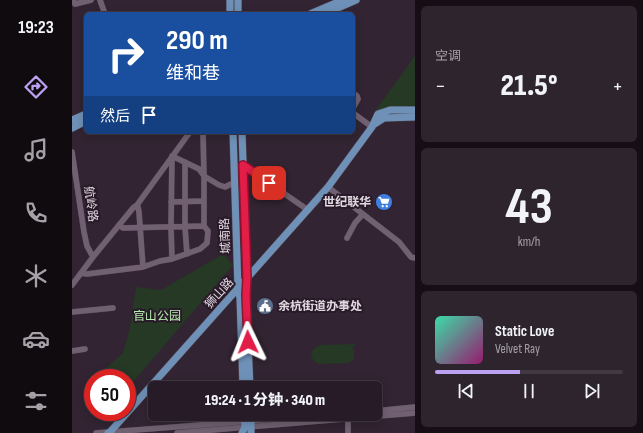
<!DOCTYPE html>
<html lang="zh">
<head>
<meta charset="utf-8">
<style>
  :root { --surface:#261b26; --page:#2e242e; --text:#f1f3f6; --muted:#a4a1a7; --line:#423943; --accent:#bca0f2 }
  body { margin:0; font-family:"Sofia Sans Condensed","Noto Sans SC",sans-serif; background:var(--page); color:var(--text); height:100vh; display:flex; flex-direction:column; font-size:15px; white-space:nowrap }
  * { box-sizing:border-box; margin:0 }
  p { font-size:13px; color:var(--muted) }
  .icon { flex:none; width:22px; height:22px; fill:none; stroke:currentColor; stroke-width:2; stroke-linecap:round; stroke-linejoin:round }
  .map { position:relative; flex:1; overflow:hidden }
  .side { display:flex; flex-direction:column; gap:6px; padding:6px; background:#150f15; width:228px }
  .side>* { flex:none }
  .top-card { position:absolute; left:12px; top:12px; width:271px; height:122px; border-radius:6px; box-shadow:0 2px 10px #0003,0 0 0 1px var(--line); background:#1a4fa0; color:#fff; overflow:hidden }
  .speed { position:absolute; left:12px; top:369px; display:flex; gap:8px; font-size:20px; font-weight:700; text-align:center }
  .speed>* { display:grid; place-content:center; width:52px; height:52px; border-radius:50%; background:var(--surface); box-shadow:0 2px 10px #0003,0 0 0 1px var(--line); line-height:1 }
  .speed .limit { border:6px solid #d22; background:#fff; color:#111 }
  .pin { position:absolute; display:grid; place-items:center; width:34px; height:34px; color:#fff; margin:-17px; border-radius:8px; box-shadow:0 2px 6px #0006 }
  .me { position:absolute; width:44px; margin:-22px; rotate:358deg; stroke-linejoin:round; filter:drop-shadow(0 0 3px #0008) }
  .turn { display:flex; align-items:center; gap:14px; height:84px; padding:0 16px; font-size:18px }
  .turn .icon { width:52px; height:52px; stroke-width:2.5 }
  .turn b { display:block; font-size:28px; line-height:34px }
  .then { display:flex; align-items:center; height:38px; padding:0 16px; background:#0003; gap:8px; font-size:15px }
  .big { font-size:30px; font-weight:800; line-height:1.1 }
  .side .widget { flex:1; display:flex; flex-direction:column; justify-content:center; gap:6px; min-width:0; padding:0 14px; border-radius:6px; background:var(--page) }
  .side .dial { align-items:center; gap:0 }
  .dial b { font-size:52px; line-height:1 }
  .song { display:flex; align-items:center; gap:12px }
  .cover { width:48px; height:48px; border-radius:6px; background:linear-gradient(135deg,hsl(160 70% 55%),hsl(320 70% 35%)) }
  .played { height:4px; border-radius:2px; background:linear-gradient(90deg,var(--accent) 45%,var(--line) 45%) }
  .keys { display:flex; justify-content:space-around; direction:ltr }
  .heat { display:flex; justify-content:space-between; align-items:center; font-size:22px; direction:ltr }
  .trip { position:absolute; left:76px; top:381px; width:234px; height:40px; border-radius:6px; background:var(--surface); box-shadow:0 2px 10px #0003,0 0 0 1px var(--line); font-weight:800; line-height:40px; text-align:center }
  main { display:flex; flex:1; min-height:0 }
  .menu { display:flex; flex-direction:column; width:72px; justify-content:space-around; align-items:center; background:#0f0b0f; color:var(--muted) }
  .menu .icon { width:28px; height:28px }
  .menu .selected { color:var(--accent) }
  .menu b { font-size:18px; color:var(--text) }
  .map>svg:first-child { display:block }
  .green { fill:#263924 }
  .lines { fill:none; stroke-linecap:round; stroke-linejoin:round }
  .minor-casing { stroke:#4d424e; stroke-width:6 }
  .major-casing { stroke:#4d424e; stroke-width:8 }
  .minor { stroke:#706071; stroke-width:5.5 }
  .major { stroke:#6f91b8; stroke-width:7 }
  .route-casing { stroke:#92132f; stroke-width:10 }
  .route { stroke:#e11d48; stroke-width:7 }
  .labels { text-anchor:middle; stroke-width:4; stroke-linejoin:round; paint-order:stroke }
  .poi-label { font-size:12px; font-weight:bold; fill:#e2d8e2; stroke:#281a28; text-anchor:end }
  .street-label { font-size:12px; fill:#e2d8e2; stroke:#281a28 }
  .park-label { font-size:12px; fill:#b6ecae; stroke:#281a28 }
</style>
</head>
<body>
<main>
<nav class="menu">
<b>19:23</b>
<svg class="icon selected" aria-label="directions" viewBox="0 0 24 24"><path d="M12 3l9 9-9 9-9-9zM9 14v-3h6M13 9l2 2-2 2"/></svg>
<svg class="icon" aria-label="music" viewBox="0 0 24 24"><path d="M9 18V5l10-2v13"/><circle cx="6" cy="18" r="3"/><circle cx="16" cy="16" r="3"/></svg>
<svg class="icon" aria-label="phone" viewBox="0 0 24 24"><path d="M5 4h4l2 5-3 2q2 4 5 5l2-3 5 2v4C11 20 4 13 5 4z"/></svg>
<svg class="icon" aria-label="climate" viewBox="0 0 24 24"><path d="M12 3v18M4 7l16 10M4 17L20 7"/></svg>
<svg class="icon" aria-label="car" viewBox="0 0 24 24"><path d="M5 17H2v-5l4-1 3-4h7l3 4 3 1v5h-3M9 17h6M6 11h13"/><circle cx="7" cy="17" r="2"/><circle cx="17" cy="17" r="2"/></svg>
<svg class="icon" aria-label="filters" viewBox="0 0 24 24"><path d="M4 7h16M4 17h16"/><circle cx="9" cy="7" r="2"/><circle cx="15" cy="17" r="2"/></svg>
</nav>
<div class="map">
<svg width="343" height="433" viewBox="0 0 343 433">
  <rect width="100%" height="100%" fill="#322432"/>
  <!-- green -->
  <path class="green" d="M343,56V110L303,111Z
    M151,254L161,265L55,389V378H23L51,353L57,332L64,287L89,290Z
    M283,344V346L280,347L282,351V359L276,363L247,364C236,359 237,349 248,345Z"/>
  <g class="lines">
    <!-- minor casing -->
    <g class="minor-casing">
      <path id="minor" d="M1,0L3,4L19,0
        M28,0L33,14
        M281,93L285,96L286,99L281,108
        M281,112V113L300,127
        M131,132L132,176L147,185L153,187L159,184L163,185
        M0,152L12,232L15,246L21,257
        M113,162V227L115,254
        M171,165L236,210
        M256,187L327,242L339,257L343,258
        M99,202L132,201
        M47,225L51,228L132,226L136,231L135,243L128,249L100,259L88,261L71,267
        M275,238L283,223L291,214
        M100,259L99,227L100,156L127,169L132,176V226
        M9,273L15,274L71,267L67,212L66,207L65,205
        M0,285L21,257L61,208L65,205L118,132
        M0,312L41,308
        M0,351L13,349
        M303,411L343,407
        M276,419V433
        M24,433L116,426L261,414
        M105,433L343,413"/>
    </g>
    <!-- major casing -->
    <g class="major-casing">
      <path id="major" d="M158,0V14
        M166,0V14
        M238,14L271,0
        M252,14L284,0
        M0,120L14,114
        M301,125L312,118L343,117
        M0,128L14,121
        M161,132L166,289L168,298L171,388
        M170,132L175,278L174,295L178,388
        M179,414V433
        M36,433L38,432L256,187L300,127L306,114L318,110H343
        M170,433L173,427L172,414"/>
    </g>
    <!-- minor -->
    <use href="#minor" class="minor"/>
    <!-- major -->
    <use href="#major" class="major"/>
  </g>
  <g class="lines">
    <!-- route casing -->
    <g class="route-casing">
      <path id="route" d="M176,342L174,295L175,278L171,165L197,183"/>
    </g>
    <!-- route -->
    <use href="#route" class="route"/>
  </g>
  <!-- icons -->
  <defs>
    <g id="supermarket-disc" transform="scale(0.9)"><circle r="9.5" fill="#3f7fe0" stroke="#281a28"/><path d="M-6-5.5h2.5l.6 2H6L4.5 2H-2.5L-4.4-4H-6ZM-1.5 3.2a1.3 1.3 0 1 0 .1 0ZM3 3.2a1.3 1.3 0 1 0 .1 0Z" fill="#fff"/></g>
    <g id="civic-disc" transform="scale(0.9)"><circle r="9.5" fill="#5c6f8a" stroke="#281a28"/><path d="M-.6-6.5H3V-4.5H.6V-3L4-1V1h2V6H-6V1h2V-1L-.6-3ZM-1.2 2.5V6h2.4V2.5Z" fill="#fff"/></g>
  </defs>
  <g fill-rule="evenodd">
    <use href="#supermarket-disc" x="312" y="202"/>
    <use href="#civic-disc" x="193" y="306"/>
  </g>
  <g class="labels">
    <!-- poi labels -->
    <g class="poi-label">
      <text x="299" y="206">世纪联华</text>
      <text x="206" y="310" text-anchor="start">余杭街道办事处</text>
    </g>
    <!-- street labels -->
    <g class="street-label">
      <text transform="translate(19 204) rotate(82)" y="4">航岭路</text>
      <text transform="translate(153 236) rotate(-92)" y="4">城南路</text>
      <text transform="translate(147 293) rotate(-48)" y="4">狮山路</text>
    </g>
    <!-- park labels -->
    <g class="park-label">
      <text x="85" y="320">官山公园</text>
    </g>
  </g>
</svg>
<div class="speed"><div class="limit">50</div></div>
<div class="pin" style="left:197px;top:183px;background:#d93025"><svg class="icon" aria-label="arrive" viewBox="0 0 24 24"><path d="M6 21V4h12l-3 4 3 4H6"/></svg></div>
<svg class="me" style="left:176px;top:342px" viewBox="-20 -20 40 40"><path d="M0-17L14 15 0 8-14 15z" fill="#e11d48" stroke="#fff" stroke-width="4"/></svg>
<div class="trip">19:24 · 1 分钟 · 340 m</div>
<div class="top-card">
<div class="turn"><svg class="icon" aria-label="right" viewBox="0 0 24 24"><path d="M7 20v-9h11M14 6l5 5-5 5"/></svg><div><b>290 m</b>维和巷</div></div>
<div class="then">然后<svg class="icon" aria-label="arrive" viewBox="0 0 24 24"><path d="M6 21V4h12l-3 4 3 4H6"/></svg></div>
</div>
</div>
<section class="side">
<div class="widget"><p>空调</p>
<div class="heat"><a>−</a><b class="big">21.5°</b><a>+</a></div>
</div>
<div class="widget dial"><b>43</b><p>km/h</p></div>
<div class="widget">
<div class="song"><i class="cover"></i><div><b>Static Love</b><p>Velvet Ray</p></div></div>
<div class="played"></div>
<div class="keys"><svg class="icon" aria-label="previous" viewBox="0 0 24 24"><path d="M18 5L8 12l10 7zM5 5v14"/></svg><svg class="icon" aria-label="pause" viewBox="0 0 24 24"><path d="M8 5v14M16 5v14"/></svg><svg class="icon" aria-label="next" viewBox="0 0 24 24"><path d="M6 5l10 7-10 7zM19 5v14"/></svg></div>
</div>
</section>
</main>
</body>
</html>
